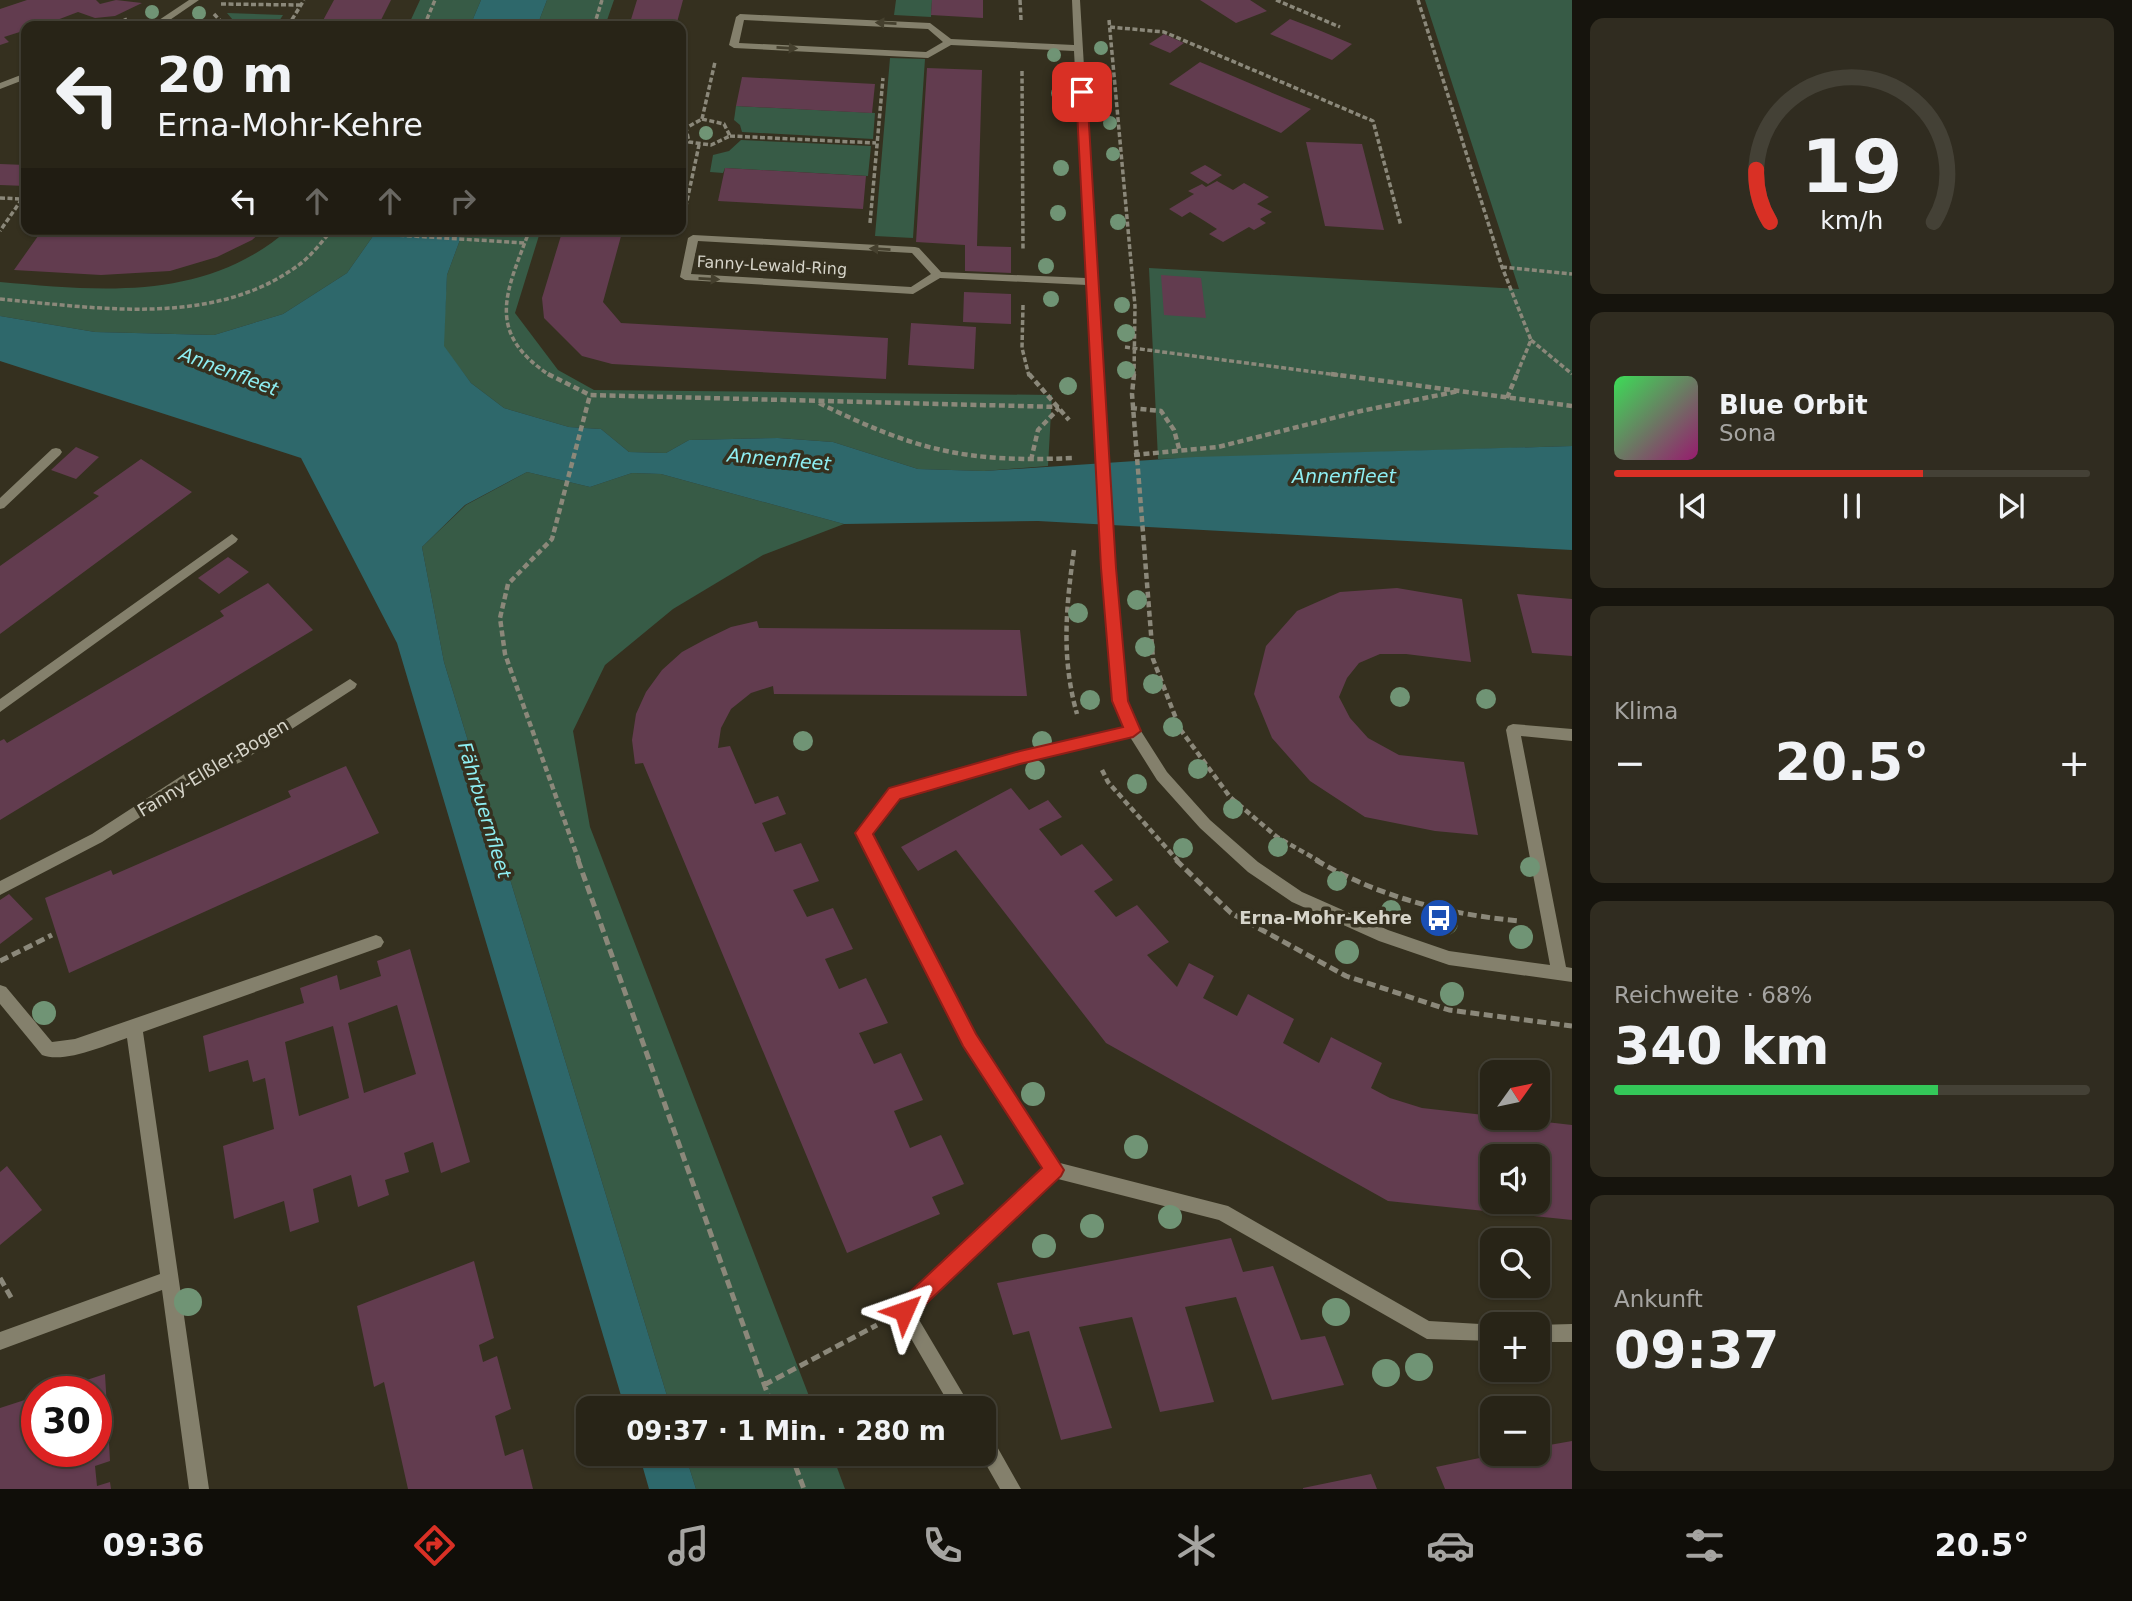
<!DOCTYPE html>
<html lang="de">
<head>
<meta charset="utf-8">
<style>
  :root { --surface:#282417; --page:#302c20; --text:#f1f3f6; --muted:#a5a4a1; --line:#444136; --accent:#d93025 }
  body { margin:0; font-family:"DejaVu Sans",sans-serif; background:var(--page); color:var(--text); height:100vh; display:flex; flex-direction:column; font-size:26px; white-space:nowrap }
  * { box-sizing:border-box; margin:0 }
  p { font-size:23px; color:var(--muted) }
  .icon { flex:none; width:38px; height:38px; fill:none; stroke:currentColor; stroke-width:2; stroke-linecap:round; stroke-linejoin:round }
  .map { position:relative; flex:1; overflow:hidden }
  .sheet { display:flex; flex-direction:column; gap:18px; padding:18px; background:#16140d; width:560px }
  .sheet>* { flex:none }
  .banner { position:absolute; left:21px; top:21px; width:665px; height:214px; border-radius:14px; box-shadow:0 2px 5px #0004,0 0 0 2px var(--line); background:#282417; color:var(--text); overflow:hidden }
  .needle { width:46px; rotate:57deg }
  .tools { position:absolute; left:1480px; top:1060px; display:grid; gap:14px }
  .tools a { display:grid; place-items:center; width:70px; height:70px; border-radius:14px; background:var(--surface); box-shadow:0 2px 5px #0004,0 0 0 2px var(--line); font-size:35px }
  .speed { position:absolute; left:21px; top:1376px; display:flex; gap:14px; font-size:35px; font-weight:700; text-align:center }
  .speed>* { display:grid; place-content:center; width:91px; height:91px; border-radius:50%; background:var(--surface); box-shadow:0 2px 5px #0004,0 0 0 2px var(--line); line-height:1 }
  .speed .limit { border:10px solid #d22; background:#fff; color:#111 }
  .pin { position:absolute; display:grid; place-items:center; width:60px; height:60px; color:#fff; margin:-30px; border-radius:14px; box-shadow:0 4px 10px #0006 }
  .me { position:absolute; width:77px; margin:-38px; rotate:47deg; stroke-linejoin:round; filter:drop-shadow(0 0 5px #0008) }
  .turn { display:flex; align-items:center; gap:24px; height:147px; padding:0 21px; font-size:32px }
  .turn .icon { width:91px; height:91px; stroke-width:2.5 }
  .turn b { display:block; font-size:49px; line-height:60px }
  .lanes { display:flex; align-items:center; height:66px; padding:0 21px; background:#0003; justify-content:center; gap:35px; direction:ltr }
  .lanes .off { opacity:.35 }
  .big { font-size:52px; font-weight:800; line-height:1.1 }
  .sheet .tile { flex:1; display:flex; flex-direction:column; justify-content:center; gap:10px; min-width:0; padding:0 24px; border-radius:14px; background:var(--page) }
  .sheet .dial { align-items:center; gap:0 }
  .dial svg { height:182px; overflow:visible; fill:none; stroke:var(--line); stroke-width:7; stroke-linecap:round; text-anchor:middle }
  .dial text { fill:var(--text); stroke:none }
  .song { display:flex; align-items:center; gap:21px }
  .cover { width:84px; height:84px; border-radius:10px; background:linear-gradient(135deg,hsl(130 70% 55%),hsl(320 70% 35%)) }
  .played { height:7px; border-radius:4px; background:linear-gradient(90deg,var(--accent) 65%,var(--line) 65%) }
  .keys { display:flex; justify-content:space-around; direction:ltr }
  .heat { display:flex; justify-content:space-between; align-items:center; font-size:38px; direction:ltr }
  .charge { height:10px; border-radius:5px; background:linear-gradient(90deg,#34c759 68%,var(--line) 0) }
  .trip { position:absolute; left:576px; top:1396px; width:420px; height:70px; border-radius:14px; background:var(--surface); box-shadow:0 2px 5px #0004,0 0 0 2px var(--line); font-weight:800; line-height:70px; text-align:center }
  .tab-bar { display:flex; height:112px; justify-content:space-around; align-items:center; background:#100e09; color:var(--muted) }
  .tab-bar .icon { width:49px; height:49px }
  .tab-bar .on { color:var(--accent) }
  .tab-bar b { font-size:32px; color:var(--text) }
  main { display:flex; flex:1; min-height:0 }
  .map>svg:first-child { display:block }
  .green { fill:#375b46 }
  .water { fill:#2e686b }
  .building { fill:#623c4f; fill-rule:evenodd }
  .lines { fill:none; stroke-linecap:round; stroke-linejoin:round }
  .path-far2 { stroke:#8b887a; stroke-width:3.5; stroke-dasharray:5 2.5; stroke-linecap:butt }
  .path-far1 { stroke:#8b887a; stroke-width:4.5; stroke-dasharray:6 3.5; stroke-linecap:butt }
  .path { stroke:#8b887a; stroke-width:5; stroke-dasharray:9 4.5; stroke-linecap:butt }
  .minor { fill:#84806c; fill-rule:evenodd }
  .tree { fill:#709475 }
  .oneway { fill:#45402e }
  .route { fill:#d93025; stroke:#8d1f18; stroke-width:2 }
  .labels { text-anchor:middle; stroke-width:7; stroke-linejoin:round; paint-order:stroke }
  .far-street-label { font-size:16px; fill:#d6d4c9; stroke:#35301f }
  .street-label { font-size:18px; fill:#d6d4c9; stroke:#35301f }
  .poi-label { font-size:18px; font-weight:bold; fill:#d6d4c9; stroke:#35301f; text-anchor:end }
  .water-label { font-size:19px; font-style:italic; fill:#8eeef2; stroke:#35301f }
</style>
</head>
<body>
<main>
<div class="map">
<svg width="1572" height="1489" viewBox="0 0 1572 1489">
  <rect width="100%" height="100%" fill="#35301f"/>
  <!-- green -->
  <path class="green" d="M420,0H481L470,26H408Z
    M547,0H614L605,26H537Z
    M896,0H932L931,17L894,15Z
    M1425,0H1572V446L1158,459L1149,268L1519,289Z
    M227,13L283,15L276,26H238Z
    M890,58L925,59L913,238L875,236Z
    M736,106L875,113L873,139L742,132L740,125L734,120Z
    M741,140L871,146L868,176L725,168L723,173L710,172L713,155L729,151Z
    M289,229H378L347,273L283,314L214,335L95,332L0,316V282C102,291 205,302 289,229Z
    M464,229H541L515,313L558,370L594,390L1052,395L1048,466L984,471L918,469L833,442L778,438L689,440L666,453L629,452L601,429L569,427L504,408L471,383L443,346L447,275Z
    M527,472L590,487L632,473L661,474L844,524L763,555L673,609L605,665L573,731L590,827L814,1409H671L444,662L422,547L466,505Z
    M685,1454H832L845,1489H696Z"/>
  <!-- water -->
  <path class="water" d="M481,0H547L537,26H470Z
    M378,229H464L447,275L444,346L471,383L504,408L569,427L601,429L629,452L666,453L689,440L778,438L833,442L918,469L984,471L1195,457L1572,446V550L1038,521L844,524L661,474L632,473L590,487L527,472L465,505L422,547L444,662L671,1409H625L397,643L301,458L0,361V316L95,332L214,335L283,314L347,273Z
    M639,1454H685L696,1489H649Z"/>
  <!-- building -->
  <path class="building" d="M27,0H96L100,4L116,0L142,3L115,16L95,18L78,12L57,20L61,24L55,26L44,24L26,26V30L4,37L9,42L0,45V9Z
    M334,0H391L378,26H320Z
    M637,0H683L676,26H629Z
    M932,0H983V18L931,15Z
    M1200,0H1250L1267,11L1236,23Z
    M1290,19L1321,31L1352,44L1332,60L1270,34Z
    M1164,34L1184,43L1170,53L1149,44Z
    M1200,62L1282,97L1311,109L1281,133L1169,84Z
    M927,68L982,70L977,246L1011,247V273L965,271V245L916,242Z
    M742,77L875,84L872,113L736,106Z
    M1306,142L1362,144L1384,230L1325,226Z
    M0,164L26,165V186L0,185Z
    M1205,165L1222,175L1208,184L1190,173Z
    M725,168L866,176L863,209L718,201Z
    M1217,181L1233,190L1244,183L1269,197L1257,204L1272,212L1260,219L1266,223L1254,230L1249,227L1223,242L1209,234L1217,229L1203,220L1190,212L1182,217L1169,209L1194,194L1188,191L1202,184L1206,187Z
    M43,229L149,233L168,229H265L252,240L217,257L170,271L101,275L14,270Z
    M563,229H623L603,302L621,323L888,338L886,379L612,364L582,356L544,318L542,298Z
    M1161,275L1201,278L1206,318L1164,315Z
    M964,292L1011,294V324L963,322Z
    M911,323L976,327L974,369L908,365Z
    M76,447L99,457L76,479L51,470Z
    M141,459L192,492L0,634V566L99,496L93,493Z
    M228,557L249,572L219,594L198,578Z
    M268,583L313,630L0,820V741L4,739L7,743L224,616L220,611Z
    M1397,588L1462,599L1471,662L1406,654H1380L1359,663L1347,678L1339,697L1350,718L1368,738L1399,755L1464,762L1478,835L1435,831L1365,817L1310,781L1272,738L1254,694L1266,646L1297,611L1340,592Z
    M1517,594L1572,599V656L1532,653Z
    M757,621L759,628L1020,630L1027,696L774,694L773,686L751,693L731,709L721,728L718,748L730,746L755,804L778,796L786,814L762,823L775,852L801,843L819,881L793,890L807,917L833,908L853,949L825,959L839,989L866,978L888,1023L859,1033L874,1064L901,1053L923,1100L894,1111L910,1148L941,1135L964,1184L932,1197L940,1214L847,1253L643,763L635,764L632,740L636,714L646,692L662,670L682,652L706,639L731,627Z
    M346,766L379,833L69,973L45,898L111,870L113,875L221,828L291,797L288,791Z
    M1011,788L1029,810L1048,800L1062,817L1039,829L1061,856L1082,844L1113,880L1094,891L1116,917L1137,905L1169,942L1147,955L1177,987L1189,963L1214,976L1203,998L1237,1016L1248,994L1294,1019L1283,1043L1319,1063L1331,1037L1382,1063L1371,1088L1390,1098L1422,1108L1572,1125V1220L1388,1201L1106,1043L956,850L918,871L901,847ZM1493,1157H1538V1202H1493Z
    M9,894L33,919L0,944V900Z
    M410,949L470,1162L441,1173L433,1142L404,1153L409,1172L385,1180L389,1195L358,1207L351,1175L313,1189L319,1222L290,1232L284,1201L234,1219L223,1146L274,1129L265,1078L253,1082L248,1060L209,1072L203,1036L304,1003L300,988L337,975L340,990L381,976L377,961ZM397,1005L416,1074L364,1093L348,1023ZM333,1026L349,1098L299,1116L285,1042Z
    M7,1166L42,1210L0,1245V1172Z
    M1231,1238L1243,1272L1273,1266L1301,1340L1325,1336L1344,1385L1272,1400L1236,1297L1185,1307L1214,1402L1160,1412L1132,1317L1079,1327L1112,1428L1061,1440L1029,1331L1013,1335L997,1283Z
    M474,1261L494,1338L479,1345L483,1362L497,1356L511,1409L495,1416L505,1456L523,1449L533,1489H408L384,1382L374,1387L357,1306Z
    M105,1374L110,1461L95,1466L97,1486L110,1482L111,1489H0V1408L37,1396V1451H96V1391H53Z
    M1572,1441V1489H1445L1436,1467L1499,1454H1538V1447Z
    M1371,1474L1377,1489H1303V1488Z"/>
  <g class="lines">
    <!-- path-far2 -->
    <path class="path-far2" d="M1020,0L1021,20
      M1276,0L1340,27
      M1418,0L1502,267L1531,340L1516,376
      M221,4L300,5
      M214,14L225,26
      M1109,20L1135,306L1134,376
      M110,26L127,19
      M288,26L304,0
      M424,26L435,0
      M594,26L602,0
      M1110,27L1164,32L1373,121L1401,226
      M1022,71L1023,251
      M702,119L715,62
      M702,119L724,124L730,136L711,145L689,142L686,128Z
      M730,136L876,143
      M0,198L22,199L0,231
      M684,215L699,145
      M870,223L883,78
      M530,229C507,291 483,332 551,376
      M332,231L525,243
      M1502,267L1572,274
      M0,299C99,308 215,328 300,264C312,255 323,240 333,229
      M1023,305L1022,348L1029,376
      M1531,340L1572,374
      M1125,347L1345,376"/>
    <!-- path-far1 -->
    <path class="path-far1" d="M548,374L590,395L1059,407
      M1029,374L1069,420
      M1134,374L1132,394L1153,659L1180,729L1230,797L1277,837L1319,861
      M1331,374L1572,406
      M1507,398L1517,374
      M819,403C915,450 965,463 1073,458
      M1131,408L1161,411L1174,430L1180,452
      M1134,455L1218,447L1361,411L1459,391
      M1031,460L1038,430L1059,408
      M1074,550C1066,607 1061,658 1077,714
      M1102,770L1108,782L1178,861
      M579,861L505,654L500,618L508,584L552,539L590,395"/>
    <!-- path -->
    <path class="path" d="M578,860L773,1409
      M1176,860L1231,913L1346,976L1449,1010L1572,1026
      M1316,860C1379,897 1446,914 1519,921
      M0,961L52,935
      M0,1278L13,1301
      M764,1385L877,1325
      M791,1454L804,1489"/>
    <!-- minor -->
    <path class="minor" d="M189,0H199L161,26H150Z
      M1072,0H1080L1114,568L1127,701L1139,728L1167,772L1210,820L1258,862L1302,892L1388,930L1449,951L1550,965L1506,730L1508,726L1513,724L1572,729V741L1521,736L1566,967L1572,968V982L1449,965L1379,941L1292,902L1248,872L1200,828L1157,780L1130,737L1020,763L899,798L872,834L975,1035L1060,1163L1228,1206L1429,1321L1497,1325H1493V1341L1427,1339L1219,1220L1058,1179L915,1313L972,1409H952L895,1311L898,1305L1044,1169L963,1045L857,833L889,789L1020,751L1124,727L1113,701L1102,568L1087,285L940,278L913,294L685,280L680,277L688,238L693,235L915,247L919,248L941,272L1086,278L1074,51L951,45L928,58L734,48L729,45L736,17L740,14L930,23L951,39L1074,45ZM744,20L928,29L943,42L926,52L739,43ZM698,241L912,253L931,274L911,287L691,274Z
      M26,73V79L0,89V83Z
      M56,448L60,449L62,452L60,455L4,508L0,509V498L52,449Z
      M232,534L238,539L236,542L0,712V699Z
      M350,679L357,684L355,688L241,762L196,781L102,842L0,895V881L92,834L186,773L231,754Z
      M376,935L381,937L384,942L381,947L143,1032L209,1489H189L162,1290L0,1350V1332L160,1274L127,1038C106,1045 64,1064 42,1055L0,1004V985L6,987L52,1042L75,1039Z
      M1572,1324V1342H1538V1325H1536Z
      M984,1434L991,1436L1021,1489H1000L980,1454H984Z"/>
  </g>
  <!-- trees -->
  <g class="tree">
    <circle cx="152" cy="12" r="7"/>
    <circle cx="199" cy="13" r="7"/>
    <circle cx="1101" cy="48" r="7"/>
    <circle cx="1054" cy="55" r="7"/>
    <circle cx="1058" cy="93" r="7"/>
    <circle cx="1110" cy="123" r="7"/>
    <circle cx="706" cy="133" r="7"/>
    <circle cx="1113" cy="154" r="7"/>
    <circle cx="1061" cy="168" r="8"/>
    <circle cx="1058" cy="213" r="8"/>
    <circle cx="1118" cy="222" r="8"/>
    <circle cx="1046" cy="266" r="8"/>
    <circle cx="1051" cy="299" r="8"/>
    <circle cx="1122" cy="305" r="8"/>
    <circle cx="1126" cy="333" r="9"/>
    <circle cx="1126" cy="370" r="9"/>
    <circle cx="1068" cy="386" r="9"/>
    <circle cx="1137" cy="600" r="10"/>
    <circle cx="1078" cy="613" r="10"/>
    <circle cx="1145" cy="647" r="10"/>
    <circle cx="1153" cy="684" r="10"/>
    <circle cx="1400" cy="697" r="10"/>
    <circle cx="1486" cy="699" r="10"/>
    <circle cx="1090" cy="700" r="10"/>
    <circle cx="1173" cy="727" r="10"/>
    <circle cx="803" cy="741" r="10"/>
    <circle cx="1042" cy="741" r="10"/>
    <circle cx="1198" cy="769" r="10"/>
    <circle cx="1035" cy="770" r="10"/>
    <circle cx="1137" cy="784" r="10"/>
    <circle cx="1233" cy="809" r="10"/>
    <circle cx="1278" cy="847" r="10"/>
    <circle cx="1183" cy="848" r="10"/>
    <circle cx="1530" cy="867" r="10"/>
    <circle cx="1337" cy="881" r="10"/>
    <circle cx="1391" cy="910" r="10"/>
    <circle cx="1446" cy="923" r="12"/>
    <circle cx="1521" cy="937" r="12"/>
    <circle cx="1347" cy="952" r="12"/>
    <circle cx="1452" cy="994" r="12"/>
    <circle cx="44" cy="1013" r="12"/>
    <circle cx="1033" cy="1094" r="12"/>
    <circle cx="1136" cy="1147" r="12"/>
    <circle cx="1170" cy="1217" r="12"/>
    <circle cx="1092" cy="1226" r="12"/>
    <circle cx="1044" cy="1246" r="12"/>
    <circle cx="188" cy="1302" r="14"/>
    <circle cx="1336" cy="1312" r="14"/>
    <circle cx="1419" cy="1367" r="14"/>
    <circle cx="1386" cy="1373" r="14"/>
  </g>
  <!-- one-way arrows -->
  <defs><path id="oneway-solid" d="M-6-.8H1V-3.2L6.5 0L1 3.2V.8H-6Z" transform="scale(1.75)"/></defs>
  <g class="oneway">
    <use href="#oneway-solid" transform="translate(886 23) rotate(-177)"/>
    <use href="#oneway-solid" transform="translate(787 48) rotate(3)"/>
    <use href="#oneway-solid" transform="translate(880 249) rotate(-177)"/>
    <use href="#oneway-solid" transform="translate(709 279) rotate(3)"/>
  </g>
  <!-- route -->
  <path class="route" d="M1082,89L1087,92L1116,568L1128,701L1141,731L1133,737L1020,764L900,799L873,834L976,1034L1064,1170L1061,1176L911,1318L904,1321L897,1318L894,1311L897,1304L1042,1168L963,1046L855,833L889,788L1020,751L1123,727L1112,701L1101,568L1076,92Z"/>
  <!-- icons -->
  <defs>
    <g id="bus-disc" transform="scale(2.0125)"><circle r="9.5" fill="#1a4fb4" stroke="#35301f"/><path d="M-5-6H5V4H4V6H2V4H-2V6H-4V4H-5ZM-3.5-4V0h7V-4ZM-3.5 1.2v1.5H-2V1.2ZM2 1.2v1.5H3.5V1.2Z" fill="#fff"/></g>
  </defs>
  <g fill-rule="evenodd">
    <use href="#bus-disc" x="1439" y="918"/>
  </g>
  <g class="labels">
    <!-- far-street labels -->
    <g class="far-street-label">
      <text transform="translate(772 265) rotate(3)" y="6">Fanny-Lewald-Ring</text>
    </g>
    <!-- street labels -->
    <g class="street-label">
      <text transform="translate(213 768) rotate(-31)" y="6">Fanny-Elßler-Bogen</text>
    </g>
    <!-- poi labels -->
    <g class="poi-label">
      <text x="1412" y="924">Erna-Mohr-Kehre</text>
    </g>
    <!-- water labels -->
    <g class="water-label">
      <text transform="translate(229 371) rotate(21)" y="7">Annenfleet</text>
      <text transform="translate(779 459) rotate(5)" y="7">Annenfleet</text>
      <text x="1344" y="483">Annenfleet</text>
      <text transform="translate(485 810) rotate(73)" y="7">Fährbuernfleet</text>
    </g>
  </g>
</svg>
<div class="tools">
<a><svg class="needle" viewBox="-14 -14 28 28"><path d="M0-13l5 13h-10z" fill="#e53935"/><path d="M0 13l5-13h-10z" fill="#a5a4a1"/></svg></a>
<a><svg class="icon" aria-label="sound" viewBox="0 0 24 24"><path d="M4 9h4l5-4v14l-5-4H4zM17 9q2 3 0 6"/></svg></a>
<a><svg class="icon" aria-label="search" viewBox="0 0 24 24"><circle cx="10" cy="10" r="6"/><path d="M15 15l6 6"/></svg></a>
<a>+</a>
<a>−</a>
</div>
<div class="speed"><div class="limit">30</div></div>
<div class="pin" style="left:1082px;top:92px;background:#d93025"><svg class="icon" aria-label="arrive" viewBox="0 0 24 24"><path d="M6 21V4h12l-3 4 3 4H6"/></svg></div>
<svg class="me" style="left:904px;top:1311px" viewBox="-20 -20 40 40"><path d="M0-17L14 15 0 8-14 15z" fill="#d93025" stroke="#fff" stroke-width="4"/></svg>
<div class="trip">09:37 · 1 Min. · 280 m</div>
<div class="banner">
<div class="turn"><svg class="icon" aria-label="left" viewBox="0 0 24 24"><path d="M17 20v-9H6M10 6l-5 5 5 5"/></svg><div><b>20 m</b>Erna-Mohr-Kehre</div></div>
<div class="lanes"><svg class="icon" aria-label="left" viewBox="0 0 24 24"><path d="M17 20v-9H6M10 6l-5 5 5 5"/></svg><svg class="icon off" aria-label="ahead" viewBox="0 0 24 24"><path d="M12 20V5M6 11l6-6 6 6"/></svg><svg class="icon off" aria-label="ahead" viewBox="0 0 24 24"><path d="M12 20V5M6 11l6-6 6 6"/></svg><svg class="icon off" aria-label="right" viewBox="0 0 24 24"><path d="M7 20v-9h11M14 6l5 5-5 5"/></svg></div>
</div>
</div>
<section class="sheet">
<div class="tile dial"><svg viewBox="0 0 100 80">
<path d="M14 69A42 42 0 1 1 86 69"/>
<path d="M14 69A42 42 0 0 1 8 46" stroke="#d93025"/>
<text x="50" y="56" font-size="32" font-weight="700">19</text>
<text x="50" y="72" font-size="11">km/h</text>
</svg></div>
<div class="tile">
<div class="song"><i class="cover"></i><div><b>Blue Orbit</b><p>Sona</p></div></div>
<div class="played"></div>
<div class="keys"><svg class="icon" aria-label="previous" viewBox="0 0 24 24"><path d="M18 5L8 12l10 7zM5 5v14"/></svg><svg class="icon" aria-label="pause" viewBox="0 0 24 24"><path d="M8 5v14M16 5v14"/></svg><svg class="icon" aria-label="next" viewBox="0 0 24 24"><path d="M6 5l10 7-10 7zM19 5v14"/></svg></div>
</div>
<div class="tile"><p>Klima</p>
<div class="heat"><a>−</a><b class="big">20.5°</b><a>+</a></div>
</div>
<div class="tile"><p>Reichweite · 68%</p><b class="big">340 km</b><div class="charge"></div></div>
<div class="tile"><p>Ankunft</p><b class="big">09:37</b></div>
</section>
</main>
<nav class="tab-bar">
<b>09:36</b>
<svg class="icon on" aria-label="directions" viewBox="0 0 24 24"><path d="M12 3l9 9-9 9-9-9zM9 14v-3h6M13 9l2 2-2 2"/></svg>
<svg class="icon" aria-label="music" viewBox="0 0 24 24"><path d="M9 18V5l10-2v13"/><circle cx="6" cy="18" r="3"/><circle cx="16" cy="16" r="3"/></svg>
<svg class="icon" aria-label="phone" viewBox="0 0 24 24"><path d="M5 4h4l2 5-3 2q2 4 5 5l2-3 5 2v4C11 20 4 13 5 4z"/></svg>
<svg class="icon" aria-label="climate" viewBox="0 0 24 24"><path d="M12 3v18M4 7l16 10M4 17L20 7"/></svg>
<svg class="icon" aria-label="car" viewBox="0 0 24 24"><path d="M5 17H2v-5l4-1 3-4h7l3 4 3 1v5h-3M9 17h6M6 11h13"/><circle cx="7" cy="17" r="2"/><circle cx="17" cy="17" r="2"/></svg>
<svg class="icon" aria-label="filters" viewBox="0 0 24 24"><path d="M4 7h16M4 17h16"/><circle cx="9" cy="7" r="2"/><circle cx="15" cy="17" r="2"/></svg>
<b>20.5°</b>
</nav>
</body>
</html>
